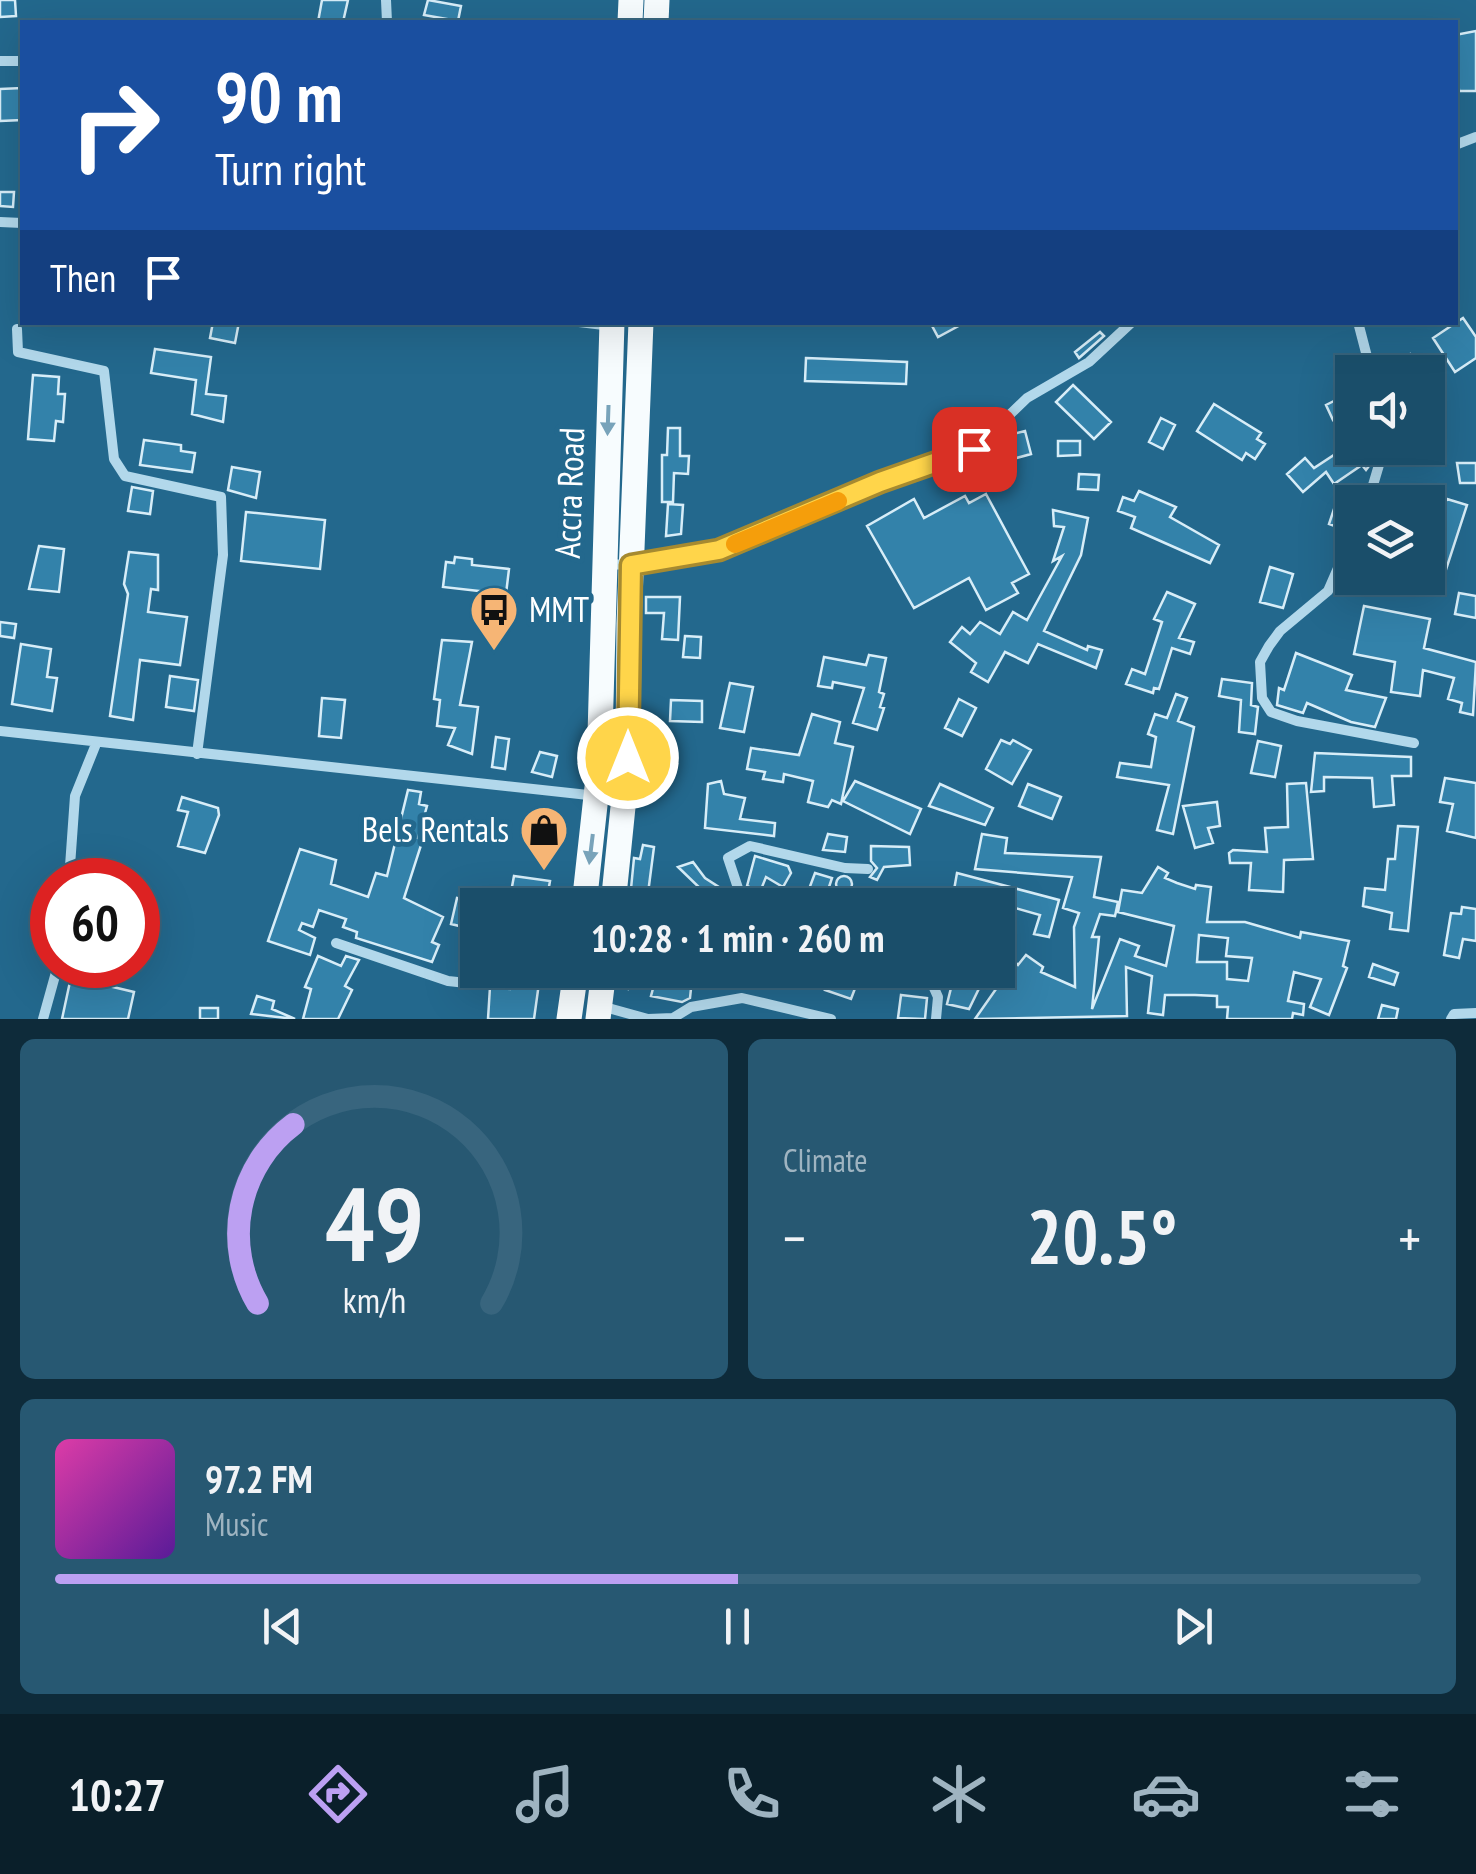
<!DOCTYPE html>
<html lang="en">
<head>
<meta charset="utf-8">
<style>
  :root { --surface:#1a4e6a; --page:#275872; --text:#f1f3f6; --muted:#9fb4c1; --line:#38657e; --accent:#bca0f2 }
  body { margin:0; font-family:"PT Sans Narrow",sans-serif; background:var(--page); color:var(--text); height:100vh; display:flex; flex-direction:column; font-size:38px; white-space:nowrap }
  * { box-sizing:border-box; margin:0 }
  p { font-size:32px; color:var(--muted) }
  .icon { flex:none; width:55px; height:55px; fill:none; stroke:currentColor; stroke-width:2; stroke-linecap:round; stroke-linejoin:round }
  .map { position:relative; height:1019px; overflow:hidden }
  .sheet { display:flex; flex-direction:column; gap:20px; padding:20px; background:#0e2b3a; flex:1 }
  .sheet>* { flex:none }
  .banner { position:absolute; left:20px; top:20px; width:1438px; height:305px; border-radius:0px; box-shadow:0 10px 40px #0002,0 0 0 2px var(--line); background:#1a4fa0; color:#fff; overflow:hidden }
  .tools { position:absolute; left:1335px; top:355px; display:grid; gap:20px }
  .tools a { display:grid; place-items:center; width:110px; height:110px; border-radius:0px; background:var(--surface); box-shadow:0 10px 40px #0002,0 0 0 2px var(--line); font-size:50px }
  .speed { position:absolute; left:30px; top:858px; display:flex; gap:20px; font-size:50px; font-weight:700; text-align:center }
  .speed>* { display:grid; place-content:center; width:130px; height:130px; border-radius:50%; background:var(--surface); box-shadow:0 10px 40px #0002,0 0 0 2px var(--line); line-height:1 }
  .speed .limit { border:15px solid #d22; background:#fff; color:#111 }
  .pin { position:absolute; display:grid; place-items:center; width:85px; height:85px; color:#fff; margin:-42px; border-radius:20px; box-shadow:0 5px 15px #0006 }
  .me { position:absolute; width:110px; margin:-55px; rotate:0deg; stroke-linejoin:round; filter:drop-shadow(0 0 8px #0008) }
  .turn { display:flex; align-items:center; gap:35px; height:210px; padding:0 30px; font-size:45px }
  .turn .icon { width:130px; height:130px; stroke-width:2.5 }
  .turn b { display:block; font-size:70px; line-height:85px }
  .then { display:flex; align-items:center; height:95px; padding:0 30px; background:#0003; gap:20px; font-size:38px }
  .big { font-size:75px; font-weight:700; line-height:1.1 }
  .sheet .tile { flex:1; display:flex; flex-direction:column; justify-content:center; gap:15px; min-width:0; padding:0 35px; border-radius:15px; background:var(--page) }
  .sheet .dial { align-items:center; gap:0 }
  .dial svg { height:260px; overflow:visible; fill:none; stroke:var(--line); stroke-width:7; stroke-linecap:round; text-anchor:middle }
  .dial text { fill:var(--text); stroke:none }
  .song { display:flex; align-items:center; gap:30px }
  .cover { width:120px; height:120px; border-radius:15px; background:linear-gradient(135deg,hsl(320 70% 55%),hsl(270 70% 35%)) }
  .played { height:10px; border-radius:5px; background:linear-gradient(90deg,var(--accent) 50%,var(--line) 50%) }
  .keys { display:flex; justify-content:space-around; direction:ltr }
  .heat { display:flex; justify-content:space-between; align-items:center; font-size:55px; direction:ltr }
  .sheet .tiles { flex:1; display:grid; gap:20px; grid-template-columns:1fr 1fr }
  .tile:last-child { grid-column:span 2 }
  .trip { position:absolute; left:460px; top:888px; width:555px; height:100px; border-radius:0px; background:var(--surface); box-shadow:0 10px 40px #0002,0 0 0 2px var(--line); font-weight:700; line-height:100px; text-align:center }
  .dock { display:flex; height:160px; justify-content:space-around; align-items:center; background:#0a1f2a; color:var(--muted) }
  .dock .icon { width:70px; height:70px }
  .dock .selected { color:var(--accent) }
  .dock b { font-size:45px; color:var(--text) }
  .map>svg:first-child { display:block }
  .building { fill:#3382aa; stroke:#d7edf8; stroke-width:2.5; fill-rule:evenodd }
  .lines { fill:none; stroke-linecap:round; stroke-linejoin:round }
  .minor { stroke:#b2d8eb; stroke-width:10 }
  .primary { stroke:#f7fcfe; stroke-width:25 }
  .oneway { fill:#78a3ba }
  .route-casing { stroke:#a68a30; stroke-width:25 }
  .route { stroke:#ffd54a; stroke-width:18 }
  .slow { stroke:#f59e0b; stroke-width:18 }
  .labels { text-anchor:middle; stroke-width:10; stroke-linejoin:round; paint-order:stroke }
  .street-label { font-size:35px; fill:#fff; stroke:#23688d }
  .poi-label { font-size:35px; fill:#fff; stroke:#23688d; text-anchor:start }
</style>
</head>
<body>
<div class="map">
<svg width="1476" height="1019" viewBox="0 0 1476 1019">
  <rect width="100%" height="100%" fill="#23688d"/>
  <!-- building -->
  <path class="building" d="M0,0H15L16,16L0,17Z
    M322,0H348L343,22H318Z
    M428,0L461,6L458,21L424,15Z
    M1476,31V91H1459L1455,35Z
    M22,88V120L0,121V89Z
    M0,192H14L13,207L0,206Z
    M1463,318L1476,337V358L1455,372L1433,338Z
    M213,322H239L235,343L210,338Z
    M930,322H966L938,337Z
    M1100,332L1104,336L1079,358L1075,352Z
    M155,349L211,357L206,394L226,396L223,422L192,414L196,380L151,373Z
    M1410,354L1417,372H1390L1387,363Z
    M806,358L907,362L906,384L805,381Z
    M33,375L59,377L58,394H65L63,422L56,421L54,441L28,439Z
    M1073,385L1111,422L1094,439L1056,402Z
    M1352,392V411L1333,420L1326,405Z
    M1214,404L1261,433L1257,439L1265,444L1255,459L1246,453L1242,460L1197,431Z
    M1161,418L1175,425L1163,449L1149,442Z
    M668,428H680V456H689L688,474L674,473L673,502H662V455H667Z
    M1025,431L1031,454L1013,459V434Z
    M144,440L181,445V451L195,453L192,472L140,465Z
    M1058,441H1080V455L1058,456Z
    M1358,448H1368L1373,453L1369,466L1366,470L1362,465L1334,484L1326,472L1303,492L1287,474L1305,458L1314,468L1343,449L1348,456Z
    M1457,463H1476V483H1460Z
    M232,467L260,472L256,498L228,490Z
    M1079,474L1099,475L1098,490L1078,489Z
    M132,487L153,491L150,514L128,511Z
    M1139,491L1176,507L1170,517L1219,545L1210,563L1131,528L1135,517L1118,511L1123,497L1134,501Z
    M986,494L1029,574L1012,583L1018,593L986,610L969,578L914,608L867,526L914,499L924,518L965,496L969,503Z
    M1447,499L1467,505L1442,582L1428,577V549L1432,551L1438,529L1433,527Z
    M1337,500L1352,506L1346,530L1329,524Z
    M668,504L683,505L681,534L666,536Z
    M1053,510L1088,518L1081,555L1044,631L1087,650L1088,646L1102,650L1096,668L1038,644L1028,663L1005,652L988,682L971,672L976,663L950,642L962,627L970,634L980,622L1000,634L1013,612L1027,620L1062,556L1053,561L1064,527L1054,526Z
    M246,512L325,520L320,569L241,561Z
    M39,546L64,549L59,592L29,589Z
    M129,552L158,555V590L151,589L148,612L187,617L180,665L140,660L133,720L110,716L128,594L124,584Z
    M455,557L472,559V565L509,569L506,594L443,587L446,562L454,563Z
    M1270,567L1293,574L1283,608L1260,602Z
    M1167,592L1195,604L1179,638L1194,642L1190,654L1172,648L1159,689L1154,688L1153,693L1126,684L1132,669L1145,674L1162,622L1154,619Z
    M1459,593L1476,596V618L1455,614Z
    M646,597H680L678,640L662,639L664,613H646Z
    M1364,606L1430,619L1424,648L1476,662L1473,715L1460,712L1462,703L1448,699L1454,678L1423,670L1420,696L1391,692L1395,662L1354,654Z
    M0,622L16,624L14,638L0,636Z
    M685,636L701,637L700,658L683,657Z
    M442,640L472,642L460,705L478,707L472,754L448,745L455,728L437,726L440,700L434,699Z
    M21,644L51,649L47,677L57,678L52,711L12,704Z
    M1296,653L1352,675L1346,690L1386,698L1375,727L1351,722L1307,703L1303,713L1277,705L1279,688L1284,690Z
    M869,655L886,658L879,692L884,694L880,707L884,708L877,730L853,723L864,688L833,682L832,688L818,686L824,657L866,665Z
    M170,676L198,680L194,711L166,707Z
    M1222,679L1252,683L1251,705L1258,707L1255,734L1239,732L1241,700L1219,696Z
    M730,683L753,687L744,732L720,728Z
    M1176,694L1187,698L1178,721L1194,727L1173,834L1157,830L1169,785L1117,777L1120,763L1151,767L1156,737L1148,734L1155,714L1167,718Z
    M322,698L345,700L341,738L319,736Z
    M959,699L976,708L962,736L945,728Z
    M671,700L702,701V722L670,721Z
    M812,714L840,722L835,743L853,747L841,804L832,800L828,807L808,802L813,781L784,774L783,782L763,779L765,772L747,769L751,748L799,755Z
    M496,737L509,739L505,769L492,767Z
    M1001,740L1010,744L1013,740L1031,750L1012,784L986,769Z
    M1258,741L1281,746L1275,777L1251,773Z
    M540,752L557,756L552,777L532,772Z
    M1315,753L1411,757V776H1392L1394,805L1374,807L1372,778L1324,777V791L1311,792Z
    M1445,778L1476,783V838L1447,831L1453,804L1440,802Z
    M721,781L724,794L745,798L740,819L775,823L774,836L705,828L708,784Z
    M855,781L921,809L910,834L843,801Z
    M1306,783L1313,859L1284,860L1283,892L1249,890L1251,863H1230L1229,853L1233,850L1267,852L1265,828L1288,827L1287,784Z
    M940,784L993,808L985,825L929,806Z
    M1028,784L1061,797L1052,819L1019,806Z
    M408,790L421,792L419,804L427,806L418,838L423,839L404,898L443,917L432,942L439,945L432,962L356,938L357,932L343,927L346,919L319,910L313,927L302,923L299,930L315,938L310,955L268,941L300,849L336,860L331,884L368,897L376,873L387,876Z
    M182,797L218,808L219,815L205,853L178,846L188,812L178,810Z
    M1217,802L1220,826L1208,828L1213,843L1195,848L1183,806Z
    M1398,826L1418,827L1408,931L1390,929L1392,913L1363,906L1365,888L1385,890L1388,859H1395Z
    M828,834L847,837L845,852L823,850Z
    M982,834L1007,838L1005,853L1101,857L1094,897L1118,902L1115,916L1100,914L1092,937H1099L1092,1009L1120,939L1139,946L1135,956L1166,966L1174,926L1118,912L1122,890L1142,893L1158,867L1168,873L1165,878L1177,883L1195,889L1196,885L1211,887L1207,922H1245L1300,938L1301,932L1349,941L1343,966L1347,968L1329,1015L1310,1007L1321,979L1294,972L1288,1001L1304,1004L1303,1015L1293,1013L1292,1019H1227L1228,1007H1217V996L1195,995H1165L1163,1015L1148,1013L1152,976L1126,967L1127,1016L975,1019L1015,962L1018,965L1026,955L1043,967L1041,972L1075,987L1074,927L1079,913L1063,908L1072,877L975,869ZM1199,935L1228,938L1226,956L1252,958L1248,981L1227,979V962H1197Z
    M643,845L654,847L647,901L630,899L634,858L640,859Z
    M871,846L909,847L910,865L884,867L877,880L870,877L877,868L871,861Z
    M755,856L788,866L791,873L783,887L766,877L760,892L747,886Z
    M693,862L705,878L725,891L722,896L707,895L678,867Z
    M815,873L832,878L823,905H803Z
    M957,873L1059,900L1049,937L1034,934L1040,915L1001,904L1003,900L954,890Z
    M514,876L550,881L547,898L511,892Z
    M836 884a8 8 0 1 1 16 0a8 8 0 1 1-16 0Z
    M457,898L478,903L476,930L451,924Z
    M1462,907L1476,909V941L1463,939L1459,958L1444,955L1451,913L1461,914Z
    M318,956L341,966L346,956L359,960L345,986L352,990L338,1019H303L311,989L305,987Z
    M1373,964L1398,973L1394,985L1369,977Z
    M620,970H634L628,989L618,986Z
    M658,970H693L690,998L682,1002L651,996Z
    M834,970H862L851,999L825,990Z
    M948,970H988L969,1009L947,1004L951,988L944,986Z
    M71,977L134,992L128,1019H62Z
    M513,977L539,983L534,1019H488L490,987L510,989Z
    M901,995L927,998L925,1019L898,1018Z
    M257,996L274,1001L272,1009L295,1019L251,1014Z
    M1382,1005L1398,1009L1396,1019H1378Z
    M200,1008H218V1019H200Z"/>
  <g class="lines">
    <!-- minor -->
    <path class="minor" d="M386,0L387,22
      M0,61H22
      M1455,145L1476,137
      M0,222L22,223
      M579,322L612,326
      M1358,322L1371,372
      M17,329L18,352L104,371L114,459L125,476L221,497L223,555L197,754
      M1368,502L1384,448
      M1352,536L1328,591L1280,631L1269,646L1260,662L1262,698L1271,712L1297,721L1414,743
      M605,564L631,565L719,551L880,482L974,449L1027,398L1089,362L1132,322
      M0,731L625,799
      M69,880L75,796L96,744
      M700,905L737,904L742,900L728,858L750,846L845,868L868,869
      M336,943L448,981L476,984L491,971L508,970
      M518,970L574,981
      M926,970L938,997L936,1019
      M601,1006L648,1019L673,1018L691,1007L742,998L831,1019
      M43,1019L58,965
      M1451,1019L1454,1014L1476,1013"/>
    <!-- primary -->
    <path class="primary" d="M630,22L631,0
      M656,22L657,0
      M584,905L599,769L612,322
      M613,905L628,758L629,624L641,322
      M569,1019L576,970
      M598,1019L604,970"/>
  </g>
  <!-- one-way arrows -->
  <defs><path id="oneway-solid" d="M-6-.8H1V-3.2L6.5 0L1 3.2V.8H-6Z" transform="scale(2.5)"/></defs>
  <g class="oneway">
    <use href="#oneway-solid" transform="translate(608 420) rotate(92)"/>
    <use href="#oneway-solid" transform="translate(591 849) rotate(97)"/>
  </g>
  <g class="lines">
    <!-- route casing -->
    <g class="route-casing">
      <path id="route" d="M628,758L631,565L719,550L880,482L974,449"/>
    </g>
    <!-- route -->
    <use href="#route" class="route"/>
    <!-- slow -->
    <path class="slow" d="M735,544L838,501"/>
  </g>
  <!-- icons -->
  <defs>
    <g id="bus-pin" transform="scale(2.5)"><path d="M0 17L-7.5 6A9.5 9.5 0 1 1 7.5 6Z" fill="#f6b575" stroke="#23688d"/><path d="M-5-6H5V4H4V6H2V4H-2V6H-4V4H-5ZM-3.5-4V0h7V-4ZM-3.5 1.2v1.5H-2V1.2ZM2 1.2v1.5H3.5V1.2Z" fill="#111"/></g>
    <g id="shop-pin" transform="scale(2.5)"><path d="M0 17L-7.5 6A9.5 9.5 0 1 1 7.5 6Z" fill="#f6b575" stroke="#23688d"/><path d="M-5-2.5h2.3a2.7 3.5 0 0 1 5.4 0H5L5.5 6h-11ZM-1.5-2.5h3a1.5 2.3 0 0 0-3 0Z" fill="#111"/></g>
  </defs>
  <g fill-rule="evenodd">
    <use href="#bus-pin" x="494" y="610"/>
    <use href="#shop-pin" x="544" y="830"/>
  </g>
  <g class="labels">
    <!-- street labels -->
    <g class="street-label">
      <text transform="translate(570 493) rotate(-88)" y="12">Accra Road</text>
    </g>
    <!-- poi labels -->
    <g class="poi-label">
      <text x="529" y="622">MMT</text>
      <text x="509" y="842" text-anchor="end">Bels Rentals</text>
    </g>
  </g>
</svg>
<div class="tools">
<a><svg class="icon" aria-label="sound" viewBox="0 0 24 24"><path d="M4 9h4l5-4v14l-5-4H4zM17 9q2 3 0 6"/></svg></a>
<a><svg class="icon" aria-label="layers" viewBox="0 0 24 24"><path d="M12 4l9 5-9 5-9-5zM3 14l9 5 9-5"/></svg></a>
</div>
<div class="speed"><div class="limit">60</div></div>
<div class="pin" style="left:974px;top:449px;background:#d93025"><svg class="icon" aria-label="arrive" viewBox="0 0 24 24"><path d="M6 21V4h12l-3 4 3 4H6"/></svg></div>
<svg class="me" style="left:628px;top:758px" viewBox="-20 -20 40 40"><circle r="17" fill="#ffd54a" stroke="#fff" stroke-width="3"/><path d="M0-11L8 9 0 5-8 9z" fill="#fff"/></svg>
<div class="trip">10:28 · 1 min · 260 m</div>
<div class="banner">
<div class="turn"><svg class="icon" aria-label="right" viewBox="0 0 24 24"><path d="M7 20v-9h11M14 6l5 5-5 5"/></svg><div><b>90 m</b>Turn right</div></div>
<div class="then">Then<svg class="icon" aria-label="arrive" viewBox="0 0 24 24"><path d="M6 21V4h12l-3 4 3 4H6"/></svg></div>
</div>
</div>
<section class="sheet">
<div class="tiles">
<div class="tile dial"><svg viewBox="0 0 100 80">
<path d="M14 69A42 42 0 1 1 86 69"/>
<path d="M14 69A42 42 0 0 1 25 14" stroke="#bca0f2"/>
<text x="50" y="56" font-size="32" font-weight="700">49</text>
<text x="50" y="72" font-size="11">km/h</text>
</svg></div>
<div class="tile"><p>Climate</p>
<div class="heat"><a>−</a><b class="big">20.5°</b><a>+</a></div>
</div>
<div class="tile">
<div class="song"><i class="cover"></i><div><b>97.2 FM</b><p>Music</p></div></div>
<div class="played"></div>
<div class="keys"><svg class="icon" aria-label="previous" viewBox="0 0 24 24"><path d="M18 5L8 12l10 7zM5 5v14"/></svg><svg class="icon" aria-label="pause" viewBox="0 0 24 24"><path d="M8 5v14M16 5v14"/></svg><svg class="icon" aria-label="next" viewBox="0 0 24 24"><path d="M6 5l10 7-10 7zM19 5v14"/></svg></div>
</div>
</div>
</section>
<nav class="dock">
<b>10:27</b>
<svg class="icon selected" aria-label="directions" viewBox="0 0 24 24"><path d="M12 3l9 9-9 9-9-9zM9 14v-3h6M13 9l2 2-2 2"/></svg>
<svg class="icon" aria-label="music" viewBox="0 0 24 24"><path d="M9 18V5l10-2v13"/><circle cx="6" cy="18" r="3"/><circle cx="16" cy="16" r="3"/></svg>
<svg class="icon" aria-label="phone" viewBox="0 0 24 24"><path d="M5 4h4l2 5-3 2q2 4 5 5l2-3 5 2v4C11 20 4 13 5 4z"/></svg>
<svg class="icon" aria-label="climate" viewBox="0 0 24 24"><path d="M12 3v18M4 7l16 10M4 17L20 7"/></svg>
<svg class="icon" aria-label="car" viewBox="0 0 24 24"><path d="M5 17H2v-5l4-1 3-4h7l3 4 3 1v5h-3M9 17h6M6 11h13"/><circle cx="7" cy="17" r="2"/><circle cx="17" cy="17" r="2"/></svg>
<svg class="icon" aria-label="filters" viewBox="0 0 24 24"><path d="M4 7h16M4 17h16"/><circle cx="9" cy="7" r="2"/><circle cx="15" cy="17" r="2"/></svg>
</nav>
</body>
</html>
